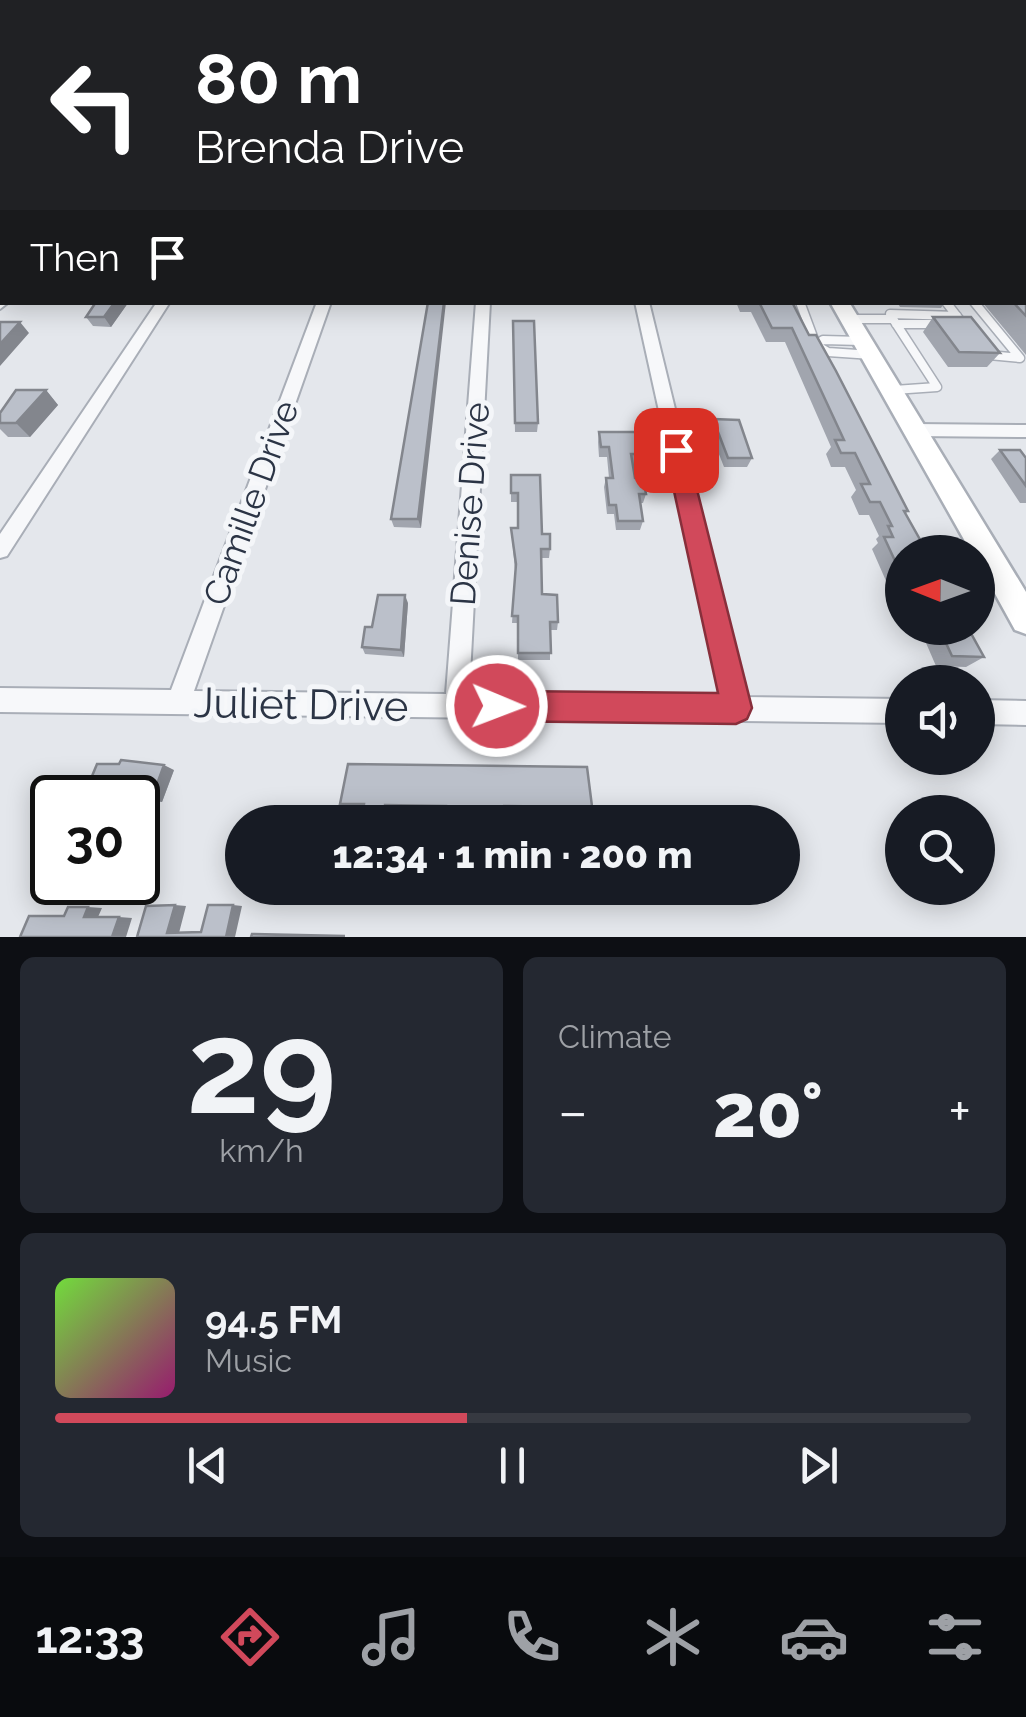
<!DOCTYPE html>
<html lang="en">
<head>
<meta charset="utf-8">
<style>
  :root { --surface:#171b24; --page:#242831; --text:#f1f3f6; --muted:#9ea1a6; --line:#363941; --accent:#d1495b }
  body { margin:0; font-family:Raleway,sans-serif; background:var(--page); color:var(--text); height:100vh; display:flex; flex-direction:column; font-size:38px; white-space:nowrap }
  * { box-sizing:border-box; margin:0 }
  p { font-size:32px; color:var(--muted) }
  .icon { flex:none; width:55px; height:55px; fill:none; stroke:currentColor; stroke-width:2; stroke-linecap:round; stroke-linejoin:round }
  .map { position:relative; height:937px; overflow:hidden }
  .sheet { display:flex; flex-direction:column; gap:20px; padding:20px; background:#0d0f14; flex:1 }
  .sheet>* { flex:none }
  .hud { position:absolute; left:0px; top:0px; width:1028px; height:305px; box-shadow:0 5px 25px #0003; background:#202124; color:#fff; overflow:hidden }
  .needle { width:65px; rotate:271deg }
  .controls { position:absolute; left:885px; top:535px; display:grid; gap:20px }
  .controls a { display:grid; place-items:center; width:110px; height:110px; border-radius:50%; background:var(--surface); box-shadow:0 5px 25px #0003; font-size:50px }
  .speed { position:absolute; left:30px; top:775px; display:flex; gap:20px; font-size:50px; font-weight:700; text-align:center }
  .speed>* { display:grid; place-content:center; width:130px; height:130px; border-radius:50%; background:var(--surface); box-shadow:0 5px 25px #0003; line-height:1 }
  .speed .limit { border:5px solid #111; border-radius:15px; background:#fff; color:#111 }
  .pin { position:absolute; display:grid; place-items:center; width:85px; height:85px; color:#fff; margin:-42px; border-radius:20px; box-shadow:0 5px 15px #0006 }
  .me { position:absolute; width:110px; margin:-55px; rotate:91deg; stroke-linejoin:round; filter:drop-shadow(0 0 8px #0008) }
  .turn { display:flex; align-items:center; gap:35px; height:210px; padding:0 30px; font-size:45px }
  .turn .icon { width:130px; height:130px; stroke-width:2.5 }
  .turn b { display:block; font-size:70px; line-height:85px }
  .then { display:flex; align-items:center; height:95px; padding:0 30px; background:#0003; gap:20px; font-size:38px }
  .big { font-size:75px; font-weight:800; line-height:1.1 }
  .sheet .card { flex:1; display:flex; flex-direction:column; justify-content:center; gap:15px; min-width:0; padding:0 35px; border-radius:15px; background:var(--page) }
  .sheet .dial { align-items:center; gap:0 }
  .dial b { font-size:130px; line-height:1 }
  .song { display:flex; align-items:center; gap:30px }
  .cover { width:120px; height:120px; border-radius:15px; background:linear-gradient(135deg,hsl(100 70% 55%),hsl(320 70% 35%)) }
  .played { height:10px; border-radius:5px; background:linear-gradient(90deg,var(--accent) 45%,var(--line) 45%) }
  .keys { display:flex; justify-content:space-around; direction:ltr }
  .heat { display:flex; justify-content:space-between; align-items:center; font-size:55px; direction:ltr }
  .sheet .tiles { flex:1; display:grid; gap:20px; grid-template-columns:1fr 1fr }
  .card:last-child { grid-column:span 2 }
  .trip { position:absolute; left:225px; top:805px; width:575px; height:100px; border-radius:50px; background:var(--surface); box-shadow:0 5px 25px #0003; font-weight:800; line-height:100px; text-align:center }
  .tabs { display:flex; height:160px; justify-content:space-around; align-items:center; background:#090b0e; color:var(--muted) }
  .tabs .icon { width:70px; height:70px }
  .tabs .active { color:var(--accent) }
  .tabs b { font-size:45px; color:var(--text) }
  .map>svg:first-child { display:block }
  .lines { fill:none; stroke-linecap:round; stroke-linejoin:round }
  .lane-casing { stroke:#a9aeb7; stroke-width:11 }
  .street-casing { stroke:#a9aeb7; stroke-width:4 }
  .secondary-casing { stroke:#a9aeb7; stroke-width:5 }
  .primary-casing { stroke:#a3abb8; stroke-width:4 }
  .lane { stroke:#f7f8fa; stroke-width:8 }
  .street { fill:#f7f8fa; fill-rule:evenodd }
  .secondary { fill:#fff; fill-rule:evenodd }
  .primary { fill:#fff; fill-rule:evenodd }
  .wall { fill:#a1a5ae }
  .shaded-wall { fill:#83868d }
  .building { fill:#bbc0ca; stroke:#83868d; stroke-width:2.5 }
  .route { fill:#d1495b; stroke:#882f3b; stroke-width:2.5 }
  .labels { text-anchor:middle; stroke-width:10; stroke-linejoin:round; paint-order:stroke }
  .street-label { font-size:35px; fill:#2b3445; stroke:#f4f6f9 }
  .near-street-label { font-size:42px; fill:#2b3445; stroke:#f4f6f9 }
</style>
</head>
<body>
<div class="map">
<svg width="1026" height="937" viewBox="0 0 1026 937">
  <rect width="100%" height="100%" fill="#e4e7ec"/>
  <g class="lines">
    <!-- lane casing -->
    <g class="lane-casing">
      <path id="lane" d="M800,302L816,345
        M946,302L963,324
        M974,302L1020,358L989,355
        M890,314L957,316
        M850,319H893L937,387L894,390
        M896,324H939
        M861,341L823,340L816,345L828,352L872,355"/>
    </g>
    <!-- street casing -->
    <g class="street-casing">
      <path id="street" d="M0,257H2V265H0Z
        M2,298V302H9L0,309V299Z
        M157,302H170L7,556L0,558V534Z
        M317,302H331L194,691L446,694L476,302H490L469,694L722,697L635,302H649L745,697L902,699V723L0,712V688L171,690Z
        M915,424L1026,425V437L915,436L907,430Z
        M978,700L1026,701V725L978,724Z"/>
    </g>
    <!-- secondary casing -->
    <g class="secondary-casing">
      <path id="secondary" d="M830,302H849L1026,592V634L1015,630L978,563V552H971Z"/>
    </g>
    <!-- primary casing -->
    <g class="primary-casing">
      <path id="primary" d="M0,206H2V216H0Z
        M1025,211H1026V221H1025Z"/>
    </g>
    <!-- lane -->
    <use href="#lane" class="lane"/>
    <!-- street -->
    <use href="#street" class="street"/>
    <!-- secondary -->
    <use href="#secondary" class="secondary"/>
    <!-- primary -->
    <use href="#primary" class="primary"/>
  </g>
  <!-- wall -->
  <path class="wall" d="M1026,267V355L982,302H1025Z
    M428,302L421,528L394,527L391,519Z
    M736,302H792L809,335L908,511L906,513L902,552V593L901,590H890L872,549L878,543L876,539L879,536L869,515H859L851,497L856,490L845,467H831L826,454L831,447L785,342H766L751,312H740Z
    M897,302H945L941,308L900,307Z
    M128,303L111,327L93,326L86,317Z
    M933,317L1000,353L987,367H948L923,332Z
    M513,321L538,423L537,432H515Z
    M46,390L58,405L30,437H8L0,429V413Z
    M713,419L752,458L747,467H724L709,429Z
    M599,432L638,454L636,464H633L635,478L646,494L643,503H640L643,521L640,530H616L614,514H607L604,487L606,478H609L607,457H599L598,442Z
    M1000,450L1026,458V503H1020L991,459Z
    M511,475L550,549L549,558H541L542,594L558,622L557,630H550V660H518V623H512L515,570L511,528H518V502H511Z
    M408,603L404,657L365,654L362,647L372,627Z
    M908,628H968L984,657L966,667L936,666L923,636H912Z
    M587,767L594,822H566V811L504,809L503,822H445V809L389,808L387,822H365L362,820L364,808L346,807L340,804Z
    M174,770L162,802L138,801V798Z"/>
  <!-- shaded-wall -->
  <path class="shaded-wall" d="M115,302L128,303L111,327L104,317Z
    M444,302H446L421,528L418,519Z
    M20,322L29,333L0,366V344Z
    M46,390L58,405L30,437L16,423Z
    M405,595L408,603L404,657L401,650Z
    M164,765L174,770L162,802L152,798Z
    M385,805L389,808L387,822L383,821Z
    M175,905L186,906L179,933H167Z
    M233,905L242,906L235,937H226Z
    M88,907L102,908L98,917H84Z
    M119,917L132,918L126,937H112Z"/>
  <!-- building -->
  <path class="building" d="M1025,267H1026V316L1013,302H1025Z
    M96,302H115L104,317H86Z
    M428,302H444L418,519H391Z
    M759,302H792L809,335H816L836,371L908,511H904L927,552H902V576L884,537H893L888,526H892L880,502H870L861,484H870L855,453H841L835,440H844L792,328H772Z
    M933,317H971L1000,353L959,352Z
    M513,321H534L538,423H515Z
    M0,322H20L0,344Z
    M16,390H46L16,423H0V413Z
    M713,419L739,420L752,458H728Z
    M599,432H635L638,454H631L635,478H643L646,494H639L643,521H618L616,505H609L606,478H613L609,447H601Z
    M1000,450H1020L1026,458V486Z
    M511,475H540L542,534H550V549H541L542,594L557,595L558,622H550L551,653H518V616H512L516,564L511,528H518V493H511Z
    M378,595H405L401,650L362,647L365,627H372Z
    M939,628H968L984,657L952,656Z
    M121,760L164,765L152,798H83L97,764H119Z
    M348,764L587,767L594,822H568V807L504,806L502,822H445L446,806L385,805L383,821L362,820L364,804H340Z
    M175,905L167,933L201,932L208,905H233L226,937H137L146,906Z
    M68,907H88L84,917H119L112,937H20L29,916H64Z
    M252,934L345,936L251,937Z"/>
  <!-- sky -->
  <linearGradient id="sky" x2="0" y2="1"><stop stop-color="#8bb4dd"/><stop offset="0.55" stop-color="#f3f4f6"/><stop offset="1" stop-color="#f3f4f6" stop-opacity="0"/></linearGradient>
  <rect width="1026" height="294" fill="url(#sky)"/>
  <!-- route -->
  <path class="route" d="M676,442L687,450L752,708L747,719L736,724L497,721L486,717L482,706L486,695L497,691L718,693L665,450Z"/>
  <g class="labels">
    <!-- street labels -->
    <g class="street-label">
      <text transform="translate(251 503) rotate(-70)" y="12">Camille Drive</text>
      <text transform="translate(470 504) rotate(-86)" y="12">Denise Drive</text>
    </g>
    <!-- near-street labels -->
    <g class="near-street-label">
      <text transform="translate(301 704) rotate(1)" y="15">Juliet Drive</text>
    </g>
  </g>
</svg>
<div class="controls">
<a><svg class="needle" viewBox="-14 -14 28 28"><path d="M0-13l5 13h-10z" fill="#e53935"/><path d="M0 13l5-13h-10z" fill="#9ea1a6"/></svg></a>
<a><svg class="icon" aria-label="sound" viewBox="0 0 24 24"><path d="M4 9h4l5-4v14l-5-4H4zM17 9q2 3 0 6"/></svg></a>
<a><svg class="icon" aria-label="search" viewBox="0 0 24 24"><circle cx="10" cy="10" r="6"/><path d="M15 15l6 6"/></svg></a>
</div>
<div class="speed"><div class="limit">30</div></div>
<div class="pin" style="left:676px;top:450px;background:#d93025"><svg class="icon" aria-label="arrive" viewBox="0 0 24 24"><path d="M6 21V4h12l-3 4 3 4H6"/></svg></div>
<svg class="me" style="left:497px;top:706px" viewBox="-20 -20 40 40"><circle r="17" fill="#d1495b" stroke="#fff" stroke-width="3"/><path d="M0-11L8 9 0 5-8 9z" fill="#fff"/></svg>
<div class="trip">12:34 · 1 min · 200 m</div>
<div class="hud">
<div class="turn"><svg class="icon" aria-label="left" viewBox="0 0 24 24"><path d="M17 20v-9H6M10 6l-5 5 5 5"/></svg><div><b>80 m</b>Brenda Drive</div></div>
<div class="then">Then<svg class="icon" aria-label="arrive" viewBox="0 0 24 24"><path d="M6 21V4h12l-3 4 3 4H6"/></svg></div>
</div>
</div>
<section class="sheet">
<div class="tiles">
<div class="card dial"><b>29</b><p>km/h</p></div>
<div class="card"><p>Climate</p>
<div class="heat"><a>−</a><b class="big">20°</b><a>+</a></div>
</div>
<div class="card">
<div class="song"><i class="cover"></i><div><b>94.5 FM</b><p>Music</p></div></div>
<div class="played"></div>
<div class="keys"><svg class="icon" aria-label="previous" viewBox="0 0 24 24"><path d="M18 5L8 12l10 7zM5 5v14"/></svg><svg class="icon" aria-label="pause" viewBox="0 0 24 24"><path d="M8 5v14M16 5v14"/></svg><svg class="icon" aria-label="next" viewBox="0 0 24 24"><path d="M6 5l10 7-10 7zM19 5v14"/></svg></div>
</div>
</div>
</section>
<nav class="tabs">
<b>12:33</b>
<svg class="icon active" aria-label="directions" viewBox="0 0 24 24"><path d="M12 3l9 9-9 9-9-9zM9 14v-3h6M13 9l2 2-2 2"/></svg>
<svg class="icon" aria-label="music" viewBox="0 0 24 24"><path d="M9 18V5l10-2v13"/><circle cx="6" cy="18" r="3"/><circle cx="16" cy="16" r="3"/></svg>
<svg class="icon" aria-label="phone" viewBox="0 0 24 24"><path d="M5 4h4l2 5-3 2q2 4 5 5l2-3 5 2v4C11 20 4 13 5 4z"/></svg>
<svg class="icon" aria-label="climate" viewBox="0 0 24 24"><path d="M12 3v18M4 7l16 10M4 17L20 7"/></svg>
<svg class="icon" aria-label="car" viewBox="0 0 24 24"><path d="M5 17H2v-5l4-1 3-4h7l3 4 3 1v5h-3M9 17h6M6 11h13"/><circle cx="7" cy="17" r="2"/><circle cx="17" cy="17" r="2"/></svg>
<svg class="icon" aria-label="filters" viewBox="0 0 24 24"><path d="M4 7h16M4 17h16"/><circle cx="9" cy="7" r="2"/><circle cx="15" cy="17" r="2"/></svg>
</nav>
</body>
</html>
